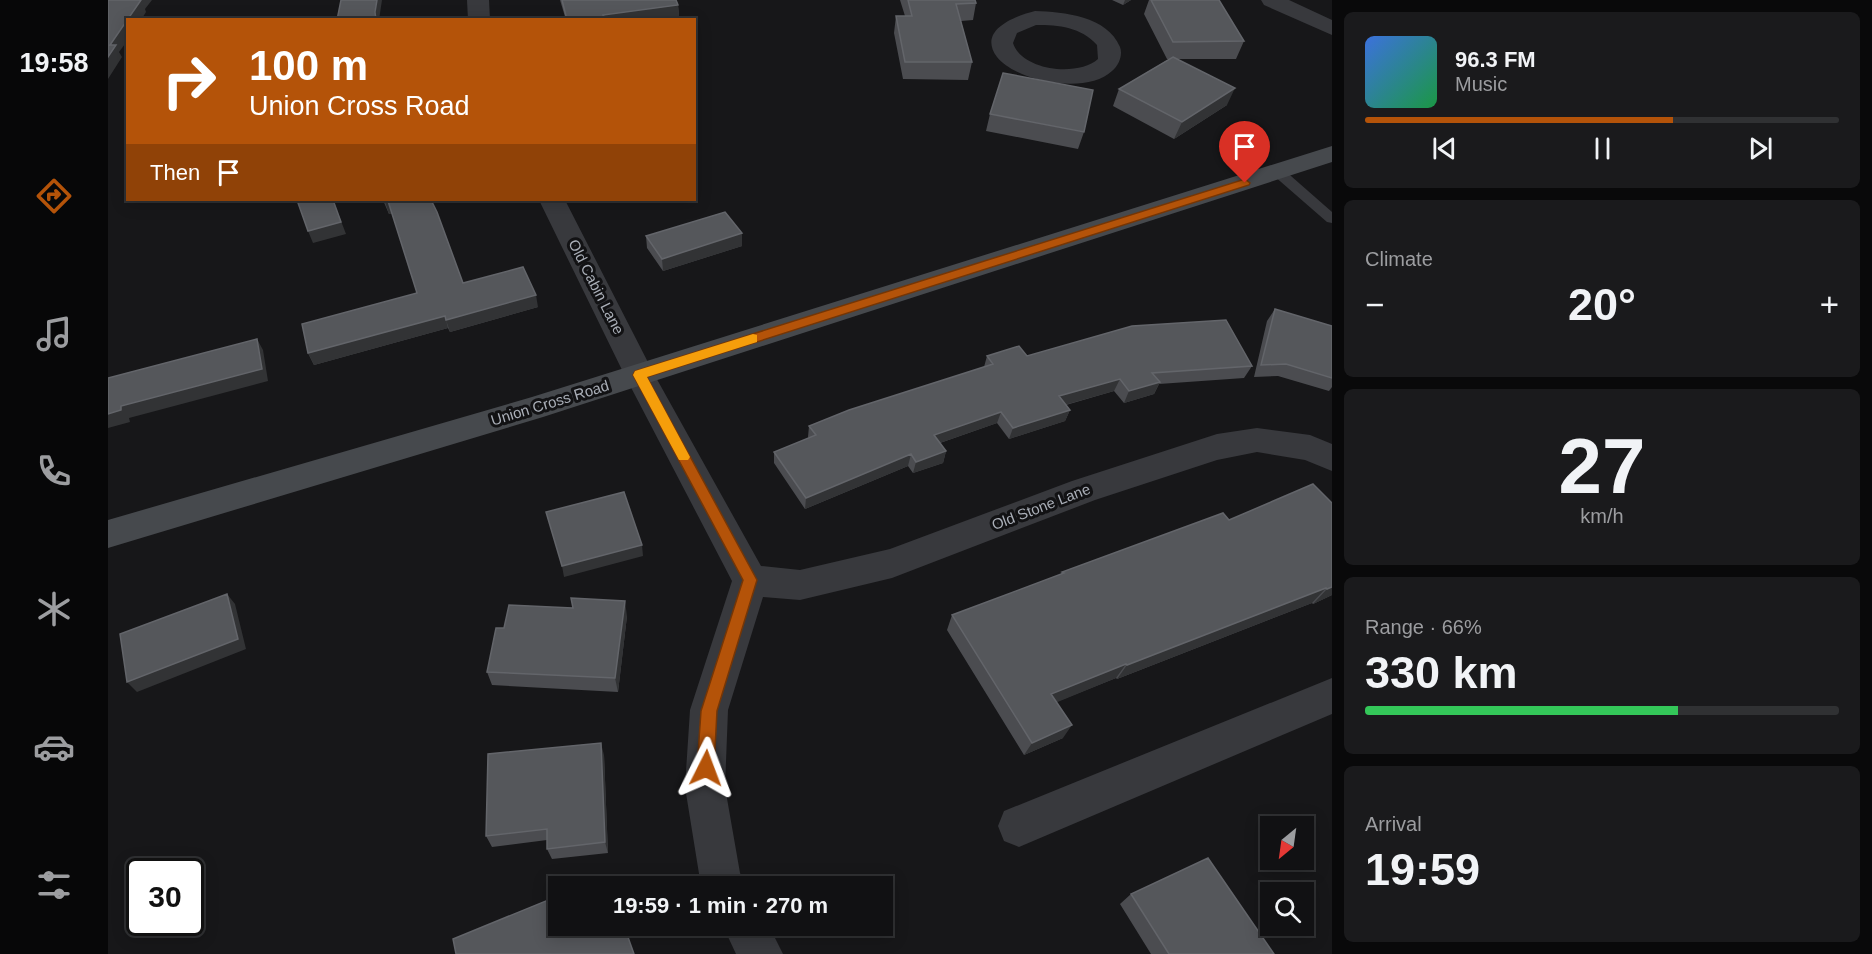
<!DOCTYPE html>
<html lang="en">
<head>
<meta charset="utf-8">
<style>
  :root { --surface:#111113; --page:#1a1a1c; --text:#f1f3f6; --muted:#9c9da0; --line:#303133; --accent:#b45309 }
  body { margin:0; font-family:Arial,sans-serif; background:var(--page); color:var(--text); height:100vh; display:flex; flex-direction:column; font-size:22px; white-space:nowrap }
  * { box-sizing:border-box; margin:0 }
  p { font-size:20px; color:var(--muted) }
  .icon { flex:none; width:33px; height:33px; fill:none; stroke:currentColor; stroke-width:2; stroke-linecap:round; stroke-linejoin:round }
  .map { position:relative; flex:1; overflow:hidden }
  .panel { display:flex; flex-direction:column; gap:12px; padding:12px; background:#09090a; width:540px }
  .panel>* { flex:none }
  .top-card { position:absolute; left:18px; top:18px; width:570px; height:183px; border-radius:0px; box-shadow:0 3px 15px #0003,0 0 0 2px var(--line); background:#b45309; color:#fff; overflow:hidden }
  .needle { width:39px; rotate:209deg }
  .fabs { position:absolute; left:1152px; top:816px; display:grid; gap:12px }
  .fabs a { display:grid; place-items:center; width:54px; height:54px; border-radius:0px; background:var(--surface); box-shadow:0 3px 15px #0003,0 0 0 2px var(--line); font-size:30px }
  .speed { position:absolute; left:18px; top:858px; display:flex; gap:12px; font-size:30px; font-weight:700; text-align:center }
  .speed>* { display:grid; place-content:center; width:78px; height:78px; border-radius:50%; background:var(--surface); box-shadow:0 3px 15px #0003,0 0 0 2px var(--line); line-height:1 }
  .speed .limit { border:3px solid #111; border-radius:9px; background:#fff; color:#111 }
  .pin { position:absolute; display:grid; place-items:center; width:51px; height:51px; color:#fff; margin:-62px -26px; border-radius:50% 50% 50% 0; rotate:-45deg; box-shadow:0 0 6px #0007 }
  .pin .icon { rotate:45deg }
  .me { position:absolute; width:66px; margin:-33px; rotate:3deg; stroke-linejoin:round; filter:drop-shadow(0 0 4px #0008) }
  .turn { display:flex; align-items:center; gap:21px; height:126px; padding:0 24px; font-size:27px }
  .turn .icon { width:78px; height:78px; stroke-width:2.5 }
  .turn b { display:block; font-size:42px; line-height:51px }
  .then { display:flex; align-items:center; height:57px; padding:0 24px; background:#0003; gap:12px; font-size:22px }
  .big { font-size:45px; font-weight:600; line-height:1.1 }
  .panel .card { flex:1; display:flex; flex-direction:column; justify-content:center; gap:9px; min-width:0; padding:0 21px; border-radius:9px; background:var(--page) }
  .panel .dial { align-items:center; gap:0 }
  .dial b { font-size:78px; line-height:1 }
  .song { display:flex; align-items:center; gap:18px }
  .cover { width:72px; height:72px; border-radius:9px; background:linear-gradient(135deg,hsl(220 70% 55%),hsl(140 70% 35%)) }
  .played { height:6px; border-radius:3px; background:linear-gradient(90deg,var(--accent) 65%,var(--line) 65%) }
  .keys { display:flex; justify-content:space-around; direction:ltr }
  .heat { display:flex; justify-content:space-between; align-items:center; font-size:33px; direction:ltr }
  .charge { height:9px; border-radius:4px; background:linear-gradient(90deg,#34c759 66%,var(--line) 0) }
  .trip { position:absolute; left:440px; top:876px; width:345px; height:60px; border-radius:0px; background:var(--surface); box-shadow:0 3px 15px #0003,0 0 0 2px var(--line); font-weight:600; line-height:60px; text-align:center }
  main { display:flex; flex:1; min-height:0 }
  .menu { display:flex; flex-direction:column; width:108px; justify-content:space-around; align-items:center; background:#070708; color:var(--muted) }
  .menu .icon { width:42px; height:42px }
  .menu .current { color:var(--accent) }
  .menu b { font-size:27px; color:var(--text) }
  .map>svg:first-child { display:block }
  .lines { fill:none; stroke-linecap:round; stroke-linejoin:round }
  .service { fill:#38393d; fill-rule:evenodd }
  .minor { fill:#38393d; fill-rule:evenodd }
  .secondary { fill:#46494d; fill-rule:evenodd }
  .wall { fill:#4b4c50 }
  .shaded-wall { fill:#323335 }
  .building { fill:#55575b; stroke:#63656a; stroke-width:1.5 }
  .route { fill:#b45309; stroke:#753606; stroke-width:1.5 }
  .slow { fill:#f59e0b }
  .labels { text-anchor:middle; stroke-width:6; stroke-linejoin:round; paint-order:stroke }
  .street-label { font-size:15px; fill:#aaafb8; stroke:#121214 }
</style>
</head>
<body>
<main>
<nav class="menu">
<b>19:58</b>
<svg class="icon current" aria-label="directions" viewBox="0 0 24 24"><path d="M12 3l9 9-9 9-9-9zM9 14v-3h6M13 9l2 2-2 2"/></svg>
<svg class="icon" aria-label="music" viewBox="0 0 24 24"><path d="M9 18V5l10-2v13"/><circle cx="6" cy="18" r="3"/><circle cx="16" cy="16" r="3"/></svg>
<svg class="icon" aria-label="phone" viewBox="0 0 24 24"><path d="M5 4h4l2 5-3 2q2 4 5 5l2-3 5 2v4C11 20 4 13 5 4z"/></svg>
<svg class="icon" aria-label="climate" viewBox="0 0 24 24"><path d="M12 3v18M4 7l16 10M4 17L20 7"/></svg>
<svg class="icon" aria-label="car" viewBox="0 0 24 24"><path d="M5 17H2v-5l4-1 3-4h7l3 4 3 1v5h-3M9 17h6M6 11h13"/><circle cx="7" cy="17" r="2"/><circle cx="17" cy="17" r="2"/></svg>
<svg class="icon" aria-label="filters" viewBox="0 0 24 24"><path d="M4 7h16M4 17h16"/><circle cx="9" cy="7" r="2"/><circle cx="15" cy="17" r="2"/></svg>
</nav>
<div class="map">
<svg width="1224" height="954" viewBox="0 0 1224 954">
  <rect width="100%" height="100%" fill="#171719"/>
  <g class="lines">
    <!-- service -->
    <path class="service" d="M1170,168L1175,169L1224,212V223L1219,222L1165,175L1164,172Z"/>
    <!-- minor -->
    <path class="minor" d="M359,0H381L382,20H360Z
      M1153,0H1181L1224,20V35L1156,5Z
      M927,11C956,12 999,16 1012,47C1015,55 1011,65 1004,71C979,95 909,82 889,57C869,30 907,16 927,11ZM928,25C951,25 973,27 989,45L990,59C970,77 914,71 905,43L909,33Z
      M431,200H457L546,374L653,566L692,570L782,549L964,481L1109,434L1149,428L1202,435L1224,444V471L1197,460L1149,452L1109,460L987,500L784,578L692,600L655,597L620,710L617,787L632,873L638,886H593L577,787L582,710L624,581L516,374Z
      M1224,678V714L911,847L896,841L890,826L896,811Z
      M615,926H661L675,954H628Z"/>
    <!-- secondary -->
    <path class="secondary" d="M1224,146V162L435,417L0,548V520L424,397Z"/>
  </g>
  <!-- wall -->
  <path class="wall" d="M452,0H568L570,5L571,16L547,20H458Z
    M792,0H867L868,3L865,20L853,21L864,62L860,80L795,79L786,33L788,16H797Z
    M1004,0H1023L1015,5Z
    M1041,0H1111L1136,41L1128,59H1070L1119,105L1066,139L1005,106L1011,89L1061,59H1059L1036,14Z
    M882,114L976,132L970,149L878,131Z
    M275,200H323L355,283L430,307L342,332L340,328L206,365L200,353L309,293L284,213L281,214Z
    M538,236L634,246L555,271L539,248Z
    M1167,309L1224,326V387L1221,391L1170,376L1146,377L1159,321Z
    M879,356H919L1144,366L1136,378L1051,384L1046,394L1016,403L1006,391L958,405L962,410L957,421L901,439L889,423L832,443L838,451L835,463L805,473L800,466L697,509L666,463V452L701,438L700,437L701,426L876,367Z
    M1224,503V595L1205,604L1204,603L1009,679L1008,678L948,702L955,738L916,755L839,630L844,615L953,574L954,572L1121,520Z
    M519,616L510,692L384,685L379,672L396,628Z
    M496,755L500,853L444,859L439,849V840L384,847L378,836Z
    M1023,894L1166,954H1043L1012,904Z"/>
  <!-- shaded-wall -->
  <path class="shaded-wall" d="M30,0H44L37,9L38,12L33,20H20V40L11,52L14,57L0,79V57L2,45Z
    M269,0H274L271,20H268L267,12Z
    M1017,0H1023L1015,5Z
    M570,5L571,16L547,20H496L495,15Z
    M1127,88L1119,105L1066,139L1074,122Z
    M225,200L238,234L205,243L200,231Z
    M280,201L284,213L281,214L277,202Z
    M634,233V246L555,271L554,259Z
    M428,295L430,307L342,332L338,320Z
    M337,316L340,328L206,365L200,353Z
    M149,339L155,350L160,381L21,418L22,422L0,428V414L13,406Z
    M1012,379L1006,391L946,408L951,396Z
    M1052,382L1046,394L1016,403L1021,391Z
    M962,410L957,421L901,439L905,428Z
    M893,412L889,423L823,446L826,435Z
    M838,451L835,463L805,473L808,462Z
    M803,454L800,466L697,509L698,498Z
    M534,545L535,556L456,577L454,566Z
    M1224,587V595L1205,604L1219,589Z
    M1218,588L1204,603L1009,679L1019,665Z
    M119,594L127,604L138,649L29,692L19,682Z
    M517,601L519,616L510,692L507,678Z
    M1018,664L1008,678L935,708L943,694Z
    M964,725L955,738L916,755L924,743Z
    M493,743L496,755L500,853L497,842Z"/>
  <!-- building -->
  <path class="building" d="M0,0H33L2,45H8L0,57Z
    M233,0H269L267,12L268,20H229Z
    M454,0H568L570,5L495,15L498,20H459Z
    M800,0H867L868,3L848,4L864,62H797L788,16H804Z
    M1043,0H1111L1136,41L1065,42Z
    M1065,57L1127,88L1074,122L1011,89Z
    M895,73L985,90L976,132L882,114Z
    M189,200H225L233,222L200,231Z
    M276,200H323L329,212L355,283L415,267L428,295L338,320L337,316L200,353L194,324L309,293L280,201L277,202Z
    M617,212L634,233L554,259L538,236Z
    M1167,309L1224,326V378L1178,364L1153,365Z
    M1118,320L1144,366L1044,373L1052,382L1021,391L1012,379L951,396L962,410L905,428L893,412L826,435L838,451L808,462L803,454L698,498L666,452L708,435L701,426L741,410L885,364L879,356L911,346L919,356L1024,326Z
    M149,339L154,369L13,406V410L0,414V378Z
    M1205,484L1224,503V587L1219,589L1218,588L1019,665L1018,664L943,694L964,725L924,743L844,615L956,573L954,572L1115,513L1121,520Z
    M516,492L534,545L454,566L438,512Z
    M119,594L130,639L19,682L12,634Z
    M463,598L517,601L507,678L379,672L388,628H396L401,605L465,608Z
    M493,743L497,842L439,849V829L378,836L380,754Z
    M1100,858L1166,954H1061L1023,894Z
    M487,881L489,886H474Z
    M450,896V926H516L526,954H348L345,939Z"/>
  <!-- route -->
  <path class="route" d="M1137,179L1142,183L1141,185L539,377L649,580L609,711L606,768L604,774L598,776L592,774L589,768L593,711L635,580L525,375L527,371Z"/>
  <!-- slow -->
  <path class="slow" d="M645,334L649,335V342L539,377L582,457L580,460H571L525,375L527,371Z"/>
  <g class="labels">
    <!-- street labels -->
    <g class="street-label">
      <text transform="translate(488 287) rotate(63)" y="5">Old Cabin Lane</text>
      <text transform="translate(442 403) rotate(-17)" y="5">Union Cross Road</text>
      <text transform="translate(933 507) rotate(-21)" y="5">Old Stone Lane</text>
    </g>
  </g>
</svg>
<div class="fabs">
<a><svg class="needle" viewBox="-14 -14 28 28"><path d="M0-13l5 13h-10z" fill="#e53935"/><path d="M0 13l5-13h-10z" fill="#9c9da0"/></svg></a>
<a><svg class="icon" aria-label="search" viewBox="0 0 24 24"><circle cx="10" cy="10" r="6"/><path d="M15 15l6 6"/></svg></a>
</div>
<div class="speed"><div class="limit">30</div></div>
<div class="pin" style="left:1137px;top:183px;background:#d93025"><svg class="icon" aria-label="arrive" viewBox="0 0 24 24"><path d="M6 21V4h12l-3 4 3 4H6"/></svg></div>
<svg class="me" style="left:598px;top:768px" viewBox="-20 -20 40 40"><path d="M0-17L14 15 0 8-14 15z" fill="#b45309" stroke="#fff" stroke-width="4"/></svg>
<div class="trip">19:59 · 1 min · 270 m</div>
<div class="top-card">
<div class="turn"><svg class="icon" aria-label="right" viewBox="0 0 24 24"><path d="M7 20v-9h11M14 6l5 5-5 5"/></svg><div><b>100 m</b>Union Cross Road</div></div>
<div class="then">Then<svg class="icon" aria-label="arrive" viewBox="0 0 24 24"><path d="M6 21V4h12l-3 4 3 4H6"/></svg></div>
</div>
</div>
<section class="panel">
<div class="card">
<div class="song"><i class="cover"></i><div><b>96.3 FM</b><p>Music</p></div></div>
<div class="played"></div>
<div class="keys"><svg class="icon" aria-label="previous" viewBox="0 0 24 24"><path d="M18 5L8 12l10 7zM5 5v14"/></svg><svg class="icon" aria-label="pause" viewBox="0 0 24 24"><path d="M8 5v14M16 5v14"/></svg><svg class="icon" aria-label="next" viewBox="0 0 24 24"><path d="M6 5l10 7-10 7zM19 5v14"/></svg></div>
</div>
<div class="card"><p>Climate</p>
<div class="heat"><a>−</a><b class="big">20°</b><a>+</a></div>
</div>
<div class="card dial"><b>27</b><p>km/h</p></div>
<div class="card"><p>Range · 66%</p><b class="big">330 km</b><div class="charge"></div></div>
<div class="card"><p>Arrival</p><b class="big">19:59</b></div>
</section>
</main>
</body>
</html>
